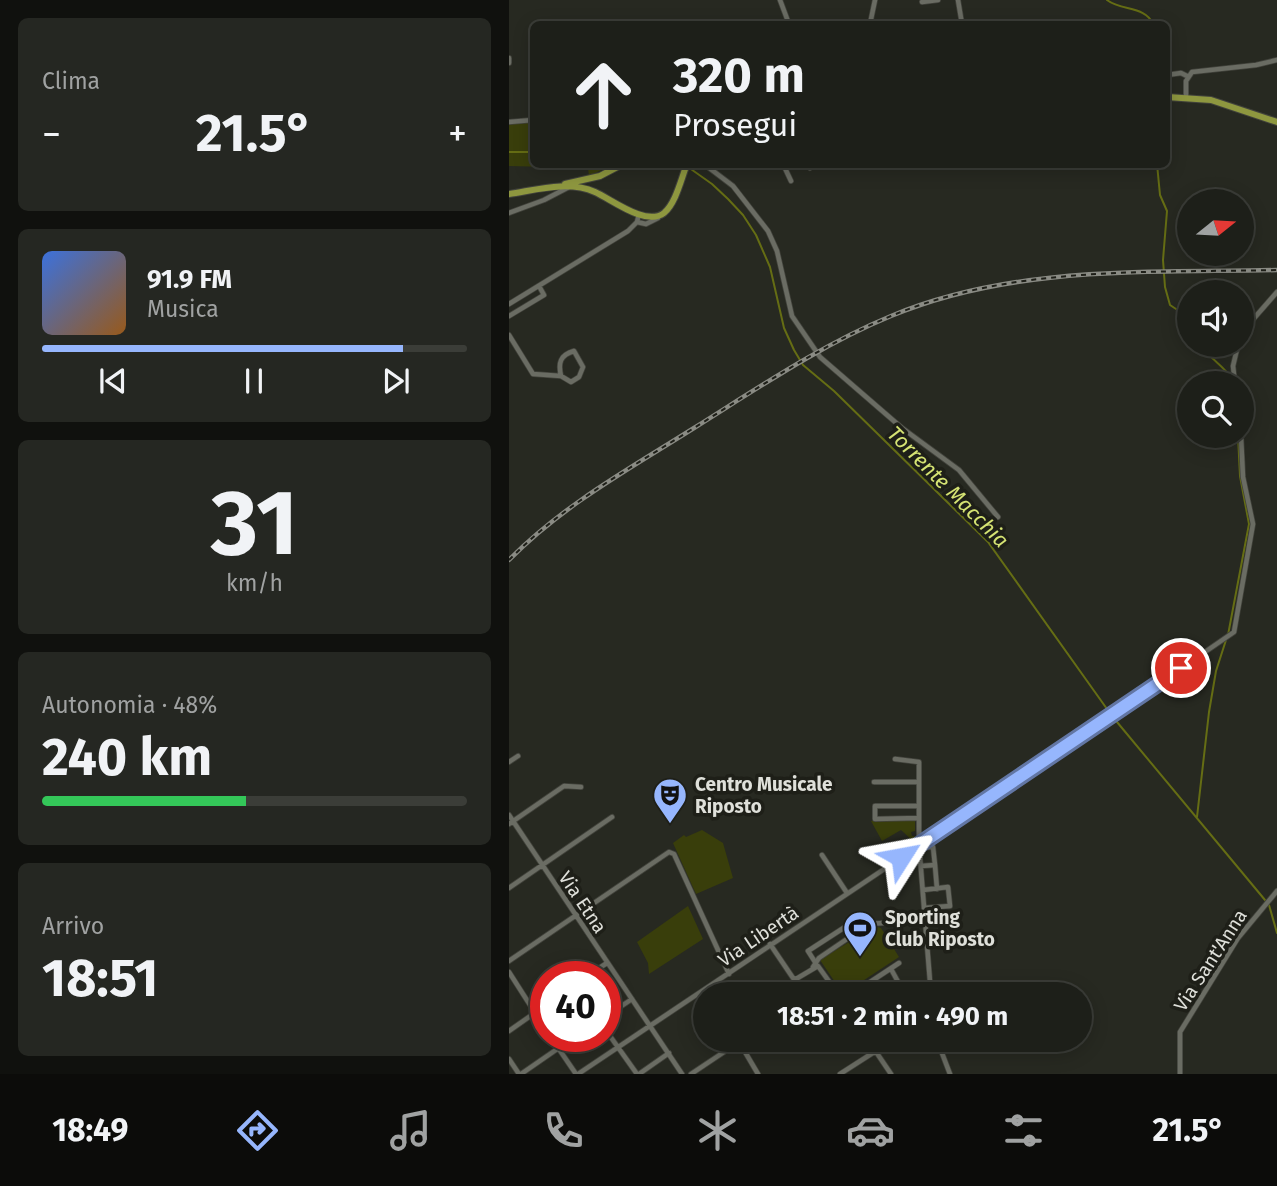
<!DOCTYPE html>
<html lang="it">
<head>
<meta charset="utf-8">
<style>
  :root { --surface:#1d1f19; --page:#252722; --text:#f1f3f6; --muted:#a0a2a2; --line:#3b3d38; --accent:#96b6fd }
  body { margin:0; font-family:"Fira Sans",sans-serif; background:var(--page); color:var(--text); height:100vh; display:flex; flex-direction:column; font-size:26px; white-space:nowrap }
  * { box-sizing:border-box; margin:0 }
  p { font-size:23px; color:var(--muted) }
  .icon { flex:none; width:38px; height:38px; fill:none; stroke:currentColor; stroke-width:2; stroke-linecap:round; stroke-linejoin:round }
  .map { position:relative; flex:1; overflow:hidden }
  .drawer { display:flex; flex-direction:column; gap:18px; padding:18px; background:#10110e; width:509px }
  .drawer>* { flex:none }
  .guide { position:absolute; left:21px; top:21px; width:640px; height:147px; border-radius:10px; box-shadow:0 4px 18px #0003,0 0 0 2px var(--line); background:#1d1f19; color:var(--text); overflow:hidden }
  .needle { width:46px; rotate:72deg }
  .tools { position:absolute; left:668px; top:189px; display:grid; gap:14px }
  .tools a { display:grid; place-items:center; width:77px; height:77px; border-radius:50%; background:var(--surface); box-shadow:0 4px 18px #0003,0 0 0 2px var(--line); font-size:35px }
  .speed { position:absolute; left:21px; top:961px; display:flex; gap:14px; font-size:35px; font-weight:700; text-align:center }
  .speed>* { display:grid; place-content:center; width:91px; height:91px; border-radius:50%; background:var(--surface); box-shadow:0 4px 18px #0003,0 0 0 2px var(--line); line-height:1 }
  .speed .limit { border:10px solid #d22; background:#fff; color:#111 }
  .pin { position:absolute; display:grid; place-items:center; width:60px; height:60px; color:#fff; margin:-30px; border:4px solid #fff; border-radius:50%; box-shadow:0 2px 7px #0007 }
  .me { position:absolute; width:77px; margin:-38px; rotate:56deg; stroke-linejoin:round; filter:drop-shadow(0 0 5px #0008) }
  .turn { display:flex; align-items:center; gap:24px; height:147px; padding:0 28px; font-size:32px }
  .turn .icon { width:91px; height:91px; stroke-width:2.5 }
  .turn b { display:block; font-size:49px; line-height:60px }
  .big { font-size:52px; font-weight:700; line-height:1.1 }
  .drawer .card { flex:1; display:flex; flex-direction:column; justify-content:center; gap:10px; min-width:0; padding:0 24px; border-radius:10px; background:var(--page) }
  .drawer .dial { align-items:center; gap:0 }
  .dial b { font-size:91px; line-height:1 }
  .song { display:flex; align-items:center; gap:21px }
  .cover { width:84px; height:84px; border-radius:10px; background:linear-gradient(135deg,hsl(220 70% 55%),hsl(30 70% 35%)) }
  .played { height:7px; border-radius:4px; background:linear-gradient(90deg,var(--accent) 85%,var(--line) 85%) }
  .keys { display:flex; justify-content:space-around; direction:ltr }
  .heat { display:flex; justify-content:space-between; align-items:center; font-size:38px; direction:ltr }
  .charge { height:10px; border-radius:5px; background:linear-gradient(90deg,#34c759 48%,var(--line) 0) }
  .trip { position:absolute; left:184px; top:982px; width:399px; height:70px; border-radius:35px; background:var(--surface); box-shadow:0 4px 18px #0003,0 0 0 2px var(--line); font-weight:700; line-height:70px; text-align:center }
  .tabs { display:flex; height:112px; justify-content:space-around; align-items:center; background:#0c0c0a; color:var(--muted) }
  .tabs .icon { width:49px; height:49px }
  .tabs .on { color:var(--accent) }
  .tabs b { font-size:32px; color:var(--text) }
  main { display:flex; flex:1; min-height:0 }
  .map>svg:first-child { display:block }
  .green { fill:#393e0b }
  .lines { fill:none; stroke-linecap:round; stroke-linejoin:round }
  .stream { stroke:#656d14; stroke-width:2 }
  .minor-casing { stroke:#42433c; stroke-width:6 }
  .major-casing { stroke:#42433c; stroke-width:8 }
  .minor { stroke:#6a6c63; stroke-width:4.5 }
  .major { stroke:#8e973f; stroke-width:6 }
  .rail-casing { stroke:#8a8b84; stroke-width:4.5 }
  .rail { stroke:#1e1f18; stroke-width:2; stroke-dasharray:5; stroke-linecap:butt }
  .route-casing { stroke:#6276a4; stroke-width:18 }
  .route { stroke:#96b6fd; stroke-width:12 }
  .labels { text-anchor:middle; stroke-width:7; stroke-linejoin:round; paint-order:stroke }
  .poi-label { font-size:19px; font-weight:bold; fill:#dfe0da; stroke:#1e1f18; text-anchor:start }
  .street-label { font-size:19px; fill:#dfe0da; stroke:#1e1f18 }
  .water-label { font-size:21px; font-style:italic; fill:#d5e373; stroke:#1e1f18 }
</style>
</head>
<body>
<main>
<section class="drawer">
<div class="card"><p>Clima</p>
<div class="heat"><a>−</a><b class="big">21.5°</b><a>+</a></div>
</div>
<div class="card">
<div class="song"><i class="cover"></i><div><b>91.9 FM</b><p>Musica</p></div></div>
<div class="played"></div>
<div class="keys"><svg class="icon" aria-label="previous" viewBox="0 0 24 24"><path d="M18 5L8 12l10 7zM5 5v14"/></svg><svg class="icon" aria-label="pause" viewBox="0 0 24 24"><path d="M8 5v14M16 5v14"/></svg><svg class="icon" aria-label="next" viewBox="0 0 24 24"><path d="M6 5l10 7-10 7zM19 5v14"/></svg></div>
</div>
<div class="card dial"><b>31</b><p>km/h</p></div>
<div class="card"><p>Autonomia · 48%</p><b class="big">240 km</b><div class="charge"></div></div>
<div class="card"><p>Arrivo</p><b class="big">18:51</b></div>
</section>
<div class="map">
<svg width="768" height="1074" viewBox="0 0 768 1074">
  <rect width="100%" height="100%" fill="#272921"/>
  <!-- green -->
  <path class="green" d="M24,121V164L103,165L80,176L79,168L0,166V124Z
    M362,821H406V831L402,832L403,836H406V843L392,830L373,841Z
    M193,830L214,843L224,878L187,894L164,843L175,835L177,837Z
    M179,906L194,939L140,974L139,963L128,942Z
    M366,926L372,928L390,957L334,994L311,960Z"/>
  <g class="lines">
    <!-- stream -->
    <path class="stream" d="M598,0C612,11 637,6 644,24
      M0,152H24
      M648,164L651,195L658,211L654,260L656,287L661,305L673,313L681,315
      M179,167L203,184L219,199L234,215L247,235L261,267L275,328L285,350L294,365L325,391L479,542L603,716L756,900
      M695,345C699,361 719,365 722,383
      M719,635L740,524L731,476L729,436
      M688,817L700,712L707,671L717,640
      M760,905L768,933"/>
    <!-- minor casing -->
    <g class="minor-casing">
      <path id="minor" d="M271,0L280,24
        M449,0L453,24
        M413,2L429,0
        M361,24L366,0
        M0,58V63
        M658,75L672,73L678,76
        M677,97V81L683,72L747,65L768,60
        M0,122L24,120
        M195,164L224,186L259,231L268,251L283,316L311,357L393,428L450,470L489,517
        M274,164L282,181
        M301,168L308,164
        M0,213L35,200L60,187
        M128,222L137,224L149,218
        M0,304L119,231L128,222L130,214
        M0,316L35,295L30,286
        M733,332L768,292
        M0,335L24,374L52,376
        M65,351L74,367L70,377L62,382L52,376C49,363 51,355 65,351Z
        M726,383L724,366L729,345
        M386,759L410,762V845L422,994
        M0,762L9,756
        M365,782H410
        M410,806H366V819L410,818
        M0,815L173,1074
        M0,824L55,786L72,787
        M411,848L424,847L426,865
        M313,855L338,893
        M412,866L426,865L428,889
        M0,888L103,817
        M414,890L439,887L441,906L415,908
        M261,944L284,978L287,979L309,966L329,994
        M0,961L160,852L165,854L220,974
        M306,962L299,951L353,916L359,925
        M304,967L310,958L360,924L416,920
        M382,969L393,989L422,987
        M0,972L37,1030
        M78,976L98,963
        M343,994L390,963
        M96,1017L123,999
        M96,1029L128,1074
        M0,1031L37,1005
        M41,1036L67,1074
        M229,1040L249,1074
        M359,1040L382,1074
        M428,1040L441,1074
        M0,1059L10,1074
        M12,1074L67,1036
        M69,1074L574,736L725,632L744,524L734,477L732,436
        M130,1074L160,1053
        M182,1074L230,1042
        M331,1074L384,1040
        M671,1074V1032L729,938L768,891"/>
    </g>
    <!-- major casing -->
    <g class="major-casing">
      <path id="major" d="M658,97L702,100L768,122
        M56,184L91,176L114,164
        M0,194C27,190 59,180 86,192C102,199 137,227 155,213C167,203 172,179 178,164"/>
    </g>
    <!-- minor -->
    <use href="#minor" class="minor"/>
    <!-- major -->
    <use href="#major" class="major"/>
    <!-- rail casing -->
    <g class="rail-casing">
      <path id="rail" d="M0,560C54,505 120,469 185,428C249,388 312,345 382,316C504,265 638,273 768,270"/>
    </g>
    <!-- rail -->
    <use href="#rail" class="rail"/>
  </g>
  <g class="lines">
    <!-- route casing -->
    <g class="route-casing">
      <path id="route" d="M392,857L672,668"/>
    </g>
    <!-- route -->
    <use href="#route" class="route"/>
  </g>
  <!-- icons -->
  <defs>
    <g id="theatre-pin" transform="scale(1.75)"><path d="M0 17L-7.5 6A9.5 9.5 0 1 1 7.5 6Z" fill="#96b6fd" stroke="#1e1f18"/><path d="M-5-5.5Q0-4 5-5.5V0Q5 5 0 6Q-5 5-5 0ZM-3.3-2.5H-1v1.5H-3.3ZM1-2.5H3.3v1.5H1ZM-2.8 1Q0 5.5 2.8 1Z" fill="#111"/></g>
    <g id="stadium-pin" transform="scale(1.75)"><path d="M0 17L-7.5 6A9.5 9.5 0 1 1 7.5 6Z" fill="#96b6fd" stroke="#1e1f18"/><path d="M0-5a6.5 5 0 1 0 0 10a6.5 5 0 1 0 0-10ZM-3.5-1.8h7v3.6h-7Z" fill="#111"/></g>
  </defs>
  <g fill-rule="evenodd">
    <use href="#theatre-pin" x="161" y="795"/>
    <use href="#stadium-pin" x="351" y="928"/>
  </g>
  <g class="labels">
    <!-- poi labels -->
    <g class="poi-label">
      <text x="186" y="791">Centro Musicale<tspan x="186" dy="22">Riposto</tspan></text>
      <text x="376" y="924">Sporting<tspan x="376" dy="22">Club Riposto</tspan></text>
    </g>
    <!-- street labels -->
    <g class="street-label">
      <text transform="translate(74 902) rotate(56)" y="7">Via Etna</text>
      <text transform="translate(249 936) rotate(-34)" y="7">Via Libertà</text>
      <text transform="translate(701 960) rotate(-57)" y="7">Via Sant'Anna</text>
    </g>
    <!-- water labels -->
    <g class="water-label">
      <text transform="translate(439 487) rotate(45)" y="7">Torrente Macchia</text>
    </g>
  </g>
</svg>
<div class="tools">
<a><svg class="needle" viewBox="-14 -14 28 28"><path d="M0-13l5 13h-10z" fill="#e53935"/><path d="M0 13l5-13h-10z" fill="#a0a2a2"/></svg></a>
<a><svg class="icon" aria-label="sound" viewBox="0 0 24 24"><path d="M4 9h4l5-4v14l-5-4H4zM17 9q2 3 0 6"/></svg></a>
<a><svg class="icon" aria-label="search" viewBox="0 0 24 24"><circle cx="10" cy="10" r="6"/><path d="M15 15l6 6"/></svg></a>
</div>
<div class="speed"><div class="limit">40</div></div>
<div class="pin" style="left:672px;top:668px;background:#d93025"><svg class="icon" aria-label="arrive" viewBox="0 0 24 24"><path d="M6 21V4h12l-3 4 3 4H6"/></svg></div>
<svg class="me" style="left:392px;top:857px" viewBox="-20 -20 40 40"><path d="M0-17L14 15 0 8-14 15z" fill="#96b6fd" stroke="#fff" stroke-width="4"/></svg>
<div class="trip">18:51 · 2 min · 490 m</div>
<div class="guide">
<div class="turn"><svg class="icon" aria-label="ahead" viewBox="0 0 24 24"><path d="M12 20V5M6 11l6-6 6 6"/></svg><div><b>320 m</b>Prosegui</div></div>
</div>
</div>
</main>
<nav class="tabs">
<b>18:49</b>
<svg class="icon on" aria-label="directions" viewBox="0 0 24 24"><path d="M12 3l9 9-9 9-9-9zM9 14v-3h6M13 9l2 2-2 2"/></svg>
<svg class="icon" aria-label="music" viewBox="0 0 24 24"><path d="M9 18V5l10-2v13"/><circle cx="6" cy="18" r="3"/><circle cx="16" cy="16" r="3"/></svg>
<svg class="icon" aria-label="phone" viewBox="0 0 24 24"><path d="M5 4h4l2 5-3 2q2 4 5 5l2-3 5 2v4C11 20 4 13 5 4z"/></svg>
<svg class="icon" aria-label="climate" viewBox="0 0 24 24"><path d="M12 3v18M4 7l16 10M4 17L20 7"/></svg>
<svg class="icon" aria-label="car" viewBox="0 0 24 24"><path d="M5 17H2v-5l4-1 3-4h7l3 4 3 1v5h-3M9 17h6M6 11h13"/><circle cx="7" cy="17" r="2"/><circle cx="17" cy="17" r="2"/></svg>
<svg class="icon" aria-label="filters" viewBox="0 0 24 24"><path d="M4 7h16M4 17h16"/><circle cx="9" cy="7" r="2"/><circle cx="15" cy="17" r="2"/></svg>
<b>21.5°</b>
</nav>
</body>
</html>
